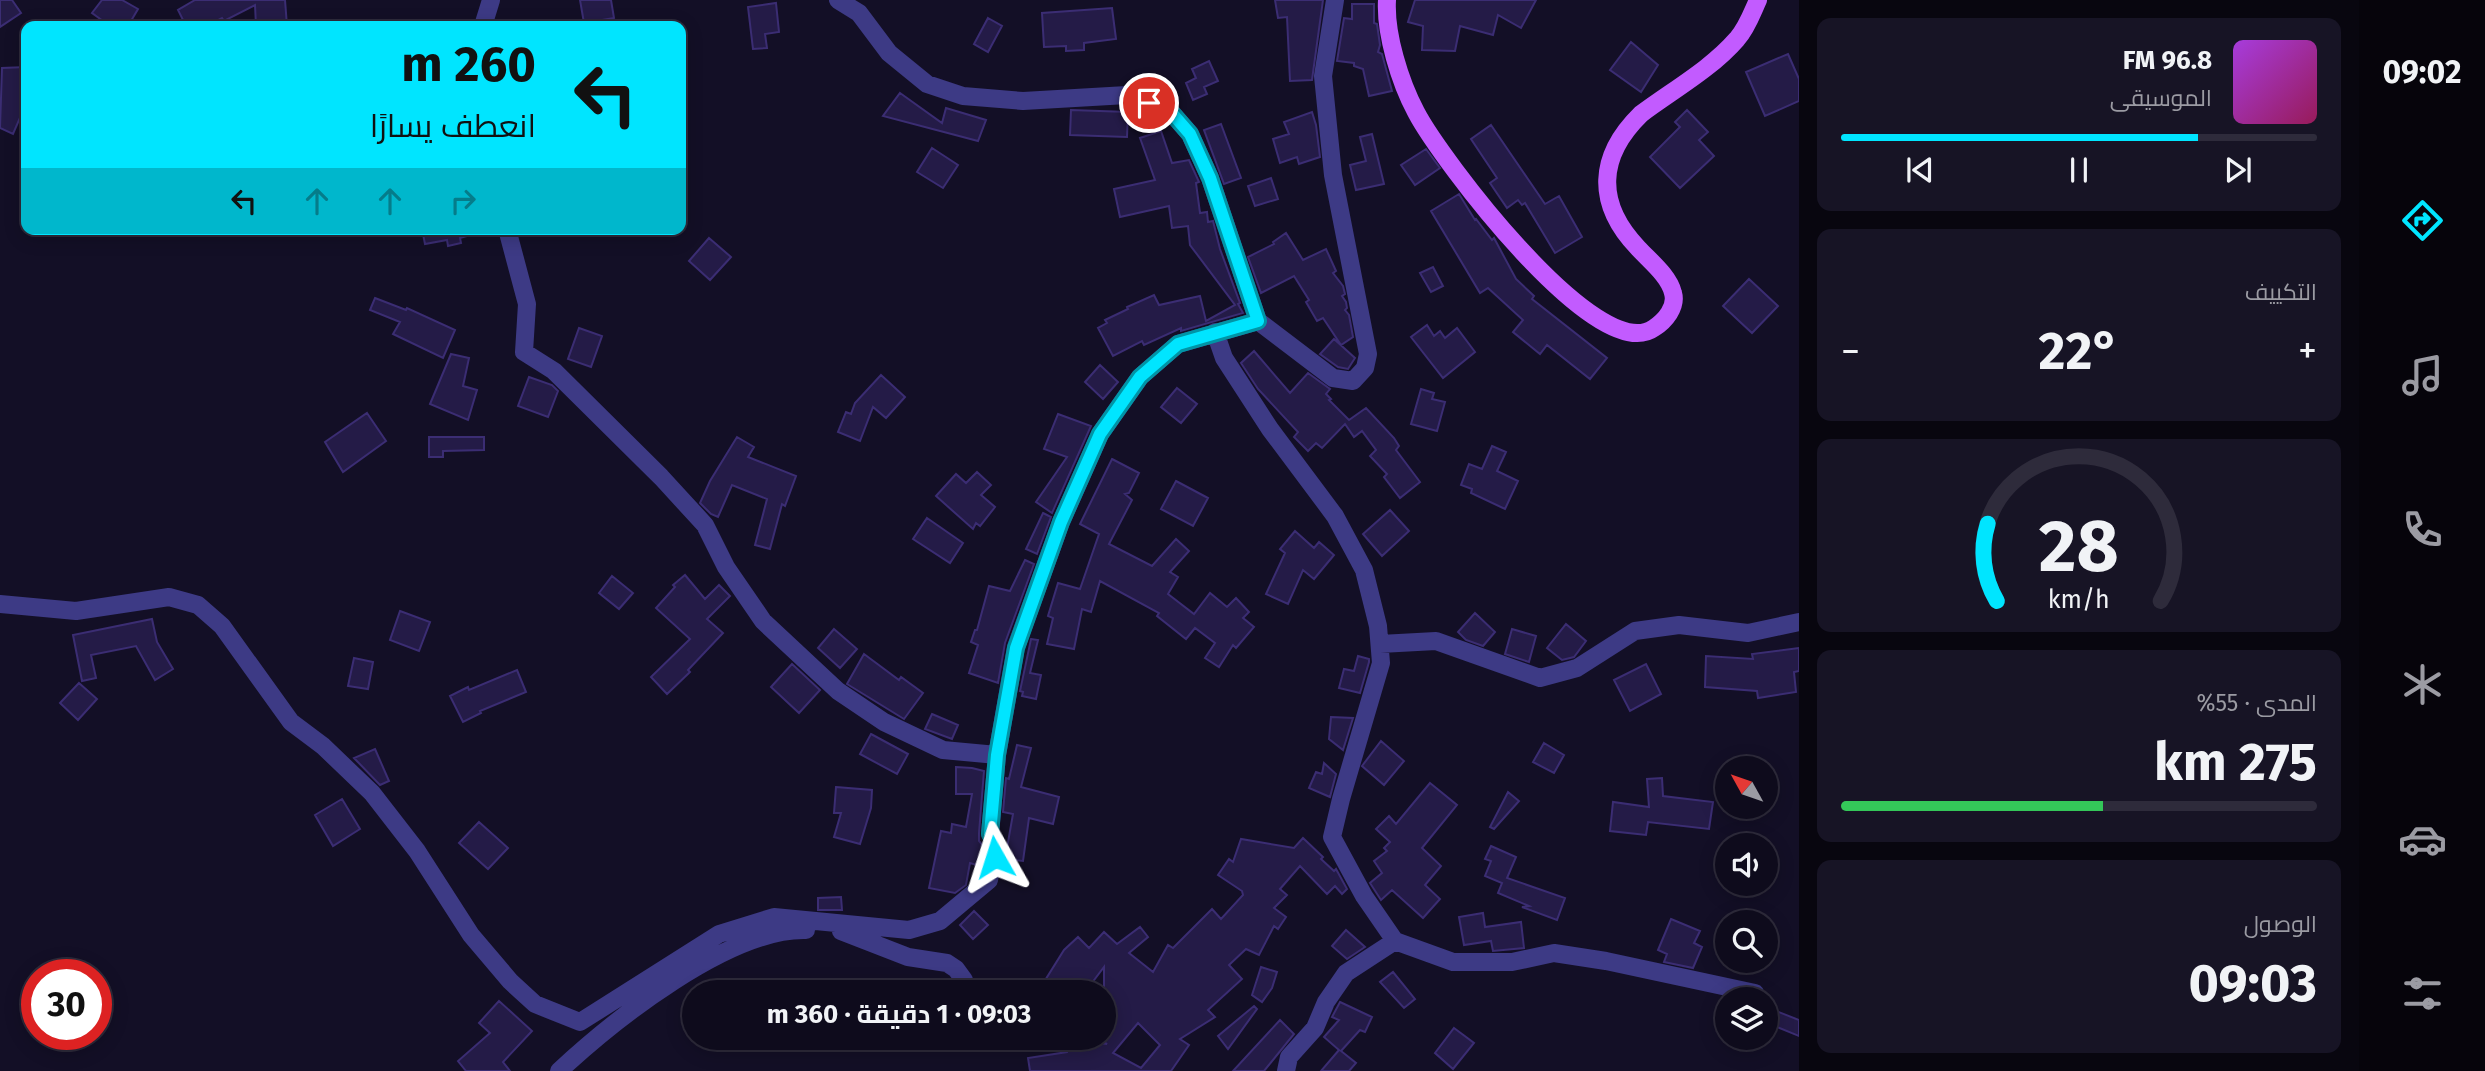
<!DOCTYPE html>
<html lang="ar">
<head>
<meta charset="utf-8">
<style>
  :root { --surface:#0e0b1c; --page:#171425; --text:#f1f3f6; --muted:#9b9ba3; --line:#2e2b3b; --accent:#00e5ff }
  body { margin:0; font-family:"Fira Sans",Cairo,sans-serif; background:var(--page); color:var(--text); direction:rtl; height:100vh; display:flex; flex-direction:column; font-size:26px; white-space:nowrap }
  * { box-sizing:border-box; margin:0 }
  p { font-size:23px; color:var(--muted) }
  .icon { flex:none; width:38px; height:38px; fill:none; stroke:currentColor; stroke-width:2; stroke-linecap:round; stroke-linejoin:round }
  .map { position:relative; flex:1; overflow:hidden; direction:ltr }
  .side { display:flex; flex-direction:column; gap:18px; padding:18px; background:#08060f; width:560px }
  .side>* { flex:none }
  .banner { position:absolute; left:21px; top:21px; width:665px; height:214px; border-radius:14px; box-shadow:0 4px 18px #0003,0 0 0 2px var(--line); direction:rtl; background:#00e5ff; color:#111; overflow:hidden }
  .needle { width:46px; rotate:310deg }
  .fabs { position:absolute; left:1715px; top:756px; display:grid; gap:14px }
  .fabs a { display:grid; place-items:center; width:63px; height:63px; border-radius:50%; background:var(--surface); box-shadow:0 4px 18px #0003,0 0 0 2px var(--line); font-size:35px }
  .speed { position:absolute; left:21px; top:959px; display:flex; gap:14px; font-size:35px; font-weight:700; text-align:center }
  .speed>* { display:grid; place-content:center; width:91px; height:91px; border-radius:50%; background:var(--surface); box-shadow:0 4px 18px #0003,0 0 0 2px var(--line); line-height:1 }
  .speed .limit { border:10px solid #d22; background:#fff; color:#111 }
  .pin { position:absolute; display:grid; place-items:center; width:60px; height:60px; color:#fff; margin:-30px; border:4px solid #fff; border-radius:50%; box-shadow:0 2px 7px #0007 }
  .me { position:absolute; width:77px; margin:-38px; rotate:354deg; stroke-linejoin:round; filter:drop-shadow(0 0 5px #0008) }
  .turn { display:flex; align-items:center; gap:24px; height:147px; padding:0 35px; font-size:32px }
  .turn .icon { width:91px; height:91px; stroke-width:2.5 }
  .turn b { display:block; font-size:49px; line-height:60px }
  .lanes { display:flex; align-items:center; height:66px; padding:0 35px; background:#0003; justify-content:center; gap:35px; direction:ltr }
  .lanes .off { opacity:.35 }
  .big { font-size:52px; font-weight:700; line-height:1.1 }
  .side .card { flex:1; display:flex; flex-direction:column; justify-content:center; gap:10px; min-width:0; padding:0 24px; border-radius:14px; background:var(--page) }
  .side .dial { align-items:center; gap:0 }
  .dial svg { height:182px; overflow:visible; fill:none; stroke:var(--line); stroke-width:7; stroke-linecap:round; text-anchor:middle }
  .dial text { fill:var(--text); stroke:none }
  .song { display:flex; align-items:center; gap:21px }
  .cover { width:84px; height:84px; border-radius:10px; background:linear-gradient(135deg,hsl(280 70% 55%),hsl(330 70% 35%)) }
  .played { height:7px; border-radius:4px; background:linear-gradient(90deg,var(--accent) 75%,var(--line) 75%) }
  .keys { display:flex; justify-content:space-around; direction:ltr }
  .heat { display:flex; justify-content:space-between; align-items:center; font-size:38px; direction:ltr }
  .charge { height:10px; border-radius:5px; background:linear-gradient(90deg,#34c759 55%,var(--line) 0) }
  .trip { position:absolute; left:682px; top:980px; width:434px; height:70px; border-radius:35px; background:var(--surface); box-shadow:0 4px 18px #0003,0 0 0 2px var(--line); font-weight:700; line-height:70px; text-align:center; direction:rtl }
  main { display:flex; flex:1; min-height:0 }
  .menu { display:flex; flex-direction:column; width:126px; justify-content:space-around; align-items:center; background:#06040b; color:var(--muted) }
  .menu .icon { width:49px; height:49px }
  .menu .on { color:var(--accent) }
  .menu b { font-size:32px; color:var(--text) }
  .map>svg:first-child { display:block }
  .building { fill:#241b47; stroke:#3b2d73; stroke-width:2; fill-rule:evenodd }
  .lines { fill:none; stroke-linecap:round; stroke-linejoin:round }
  .minor { stroke:#3d3a85; stroke-width:18 }
  .major { stroke:#c25bff; stroke-width:18 }
  .route-casing { stroke:#0095a6; stroke-width:18 }
  .route { stroke:#00e5ff; stroke-width:12 }
</style>
</head>
<body>
<main>
<nav class="menu">
<b>09:02</b>
<svg class="icon on" aria-label="directions" viewBox="0 0 24 24"><path d="M12 3l9 9-9 9-9-9zM9 14v-3h6M13 9l2 2-2 2"/></svg>
<svg class="icon" aria-label="music" viewBox="0 0 24 24"><path d="M9 18V5l10-2v13"/><circle cx="6" cy="18" r="3"/><circle cx="16" cy="16" r="3"/></svg>
<svg class="icon" aria-label="phone" viewBox="0 0 24 24"><path d="M5 4h4l2 5-3 2q2 4 5 5l2-3 5 2v4C11 20 4 13 5 4z"/></svg>
<svg class="icon" aria-label="climate" viewBox="0 0 24 24"><path d="M12 3v18M4 7l16 10M4 17L20 7"/></svg>
<svg class="icon" aria-label="car" viewBox="0 0 24 24"><path d="M5 17H2v-5l4-1 3-4h7l3 4 3 1v5h-3M9 17h6M6 11h13"/><circle cx="7" cy="17" r="2"/><circle cx="17" cy="17" r="2"/></svg>
<svg class="icon" aria-label="filters" viewBox="0 0 24 24"><path d="M4 7h16M4 17h16"/><circle cx="9" cy="7" r="2"/><circle cx="15" cy="17" r="2"/></svg>
</nav>
<section class="side">
<div class="card">
<div class="song"><i class="cover"></i><div><b>96.8 FM</b><p>الموسيقى</p></div></div>
<div class="played"></div>
<div class="keys"><svg class="icon" aria-label="previous" viewBox="0 0 24 24"><path d="M18 5L8 12l10 7zM5 5v14"/></svg><svg class="icon" aria-label="pause" viewBox="0 0 24 24"><path d="M8 5v14M16 5v14"/></svg><svg class="icon" aria-label="next" viewBox="0 0 24 24"><path d="M6 5l10 7-10 7zM19 5v14"/></svg></div>
</div>
<div class="card"><p>التكييف</p>
<div class="heat"><a>−</a><b class="big">22°</b><a>+</a></div>
</div>
<div class="card dial"><svg viewBox="0 0 100 80">
<path d="M14 69A42 42 0 1 1 86 69"/>
<path d="M14 69A42 42 0 0 1 10 35" stroke="#00e5ff"/>
<text x="50" y="56" font-size="32" font-weight="700">28</text>
<text x="50" y="72" font-size="11">km/h</text>
</svg></div>
<div class="card"><p>المدى · 55%</p><b class="big">275 km</b><div class="charge"></div></div>
<div class="card"><p>الوصول</p><b class="big">09:03</b></div>
</section>
<div class="map">
<svg width="1799" height="1071" viewBox="0 0 1799 1071">
  <rect width="100%" height="100%" fill="#130f26"/>
  <!-- building -->
  <path class="building" d="M0,0H12L21,13L0,27Z
    M102,0H122L138,9L128,26H110L92,13Z
    M195,0H285L287,26H256L255,5L224,21L222,18L207,26H186L178,10Z
    M580,0H611L614,18L584,23Z
    M1275,0H1323L1312,80L1290,81L1287,17L1278,18Z
    M1415,0H1536L1521,28L1498,15L1493,35L1460,26L1455,51L1422,50L1423,26L1408,22Z
    M776,3L779,32L765,34L767,48L753,49L748,7Z
    M1352,4H1374V23L1377,24L1380,45L1378,52L1382,54L1392,91L1369,96L1363,69L1354,66V63L1337,61L1344,18L1352,19Z
    M1112,8L1116,39L1084,43V50L1066,51V46L1044,47L1042,13Z
    M988,18L1002,26L988,52L974,44Z
    M1631,42L1658,65L1641,92L1610,70Z
    M1788,54L1799,79V101L1765,116L1746,72Z
    M1209,61L1218,81L1204,87L1207,94L1193,100L1186,83L1196,78L1192,69Z
    M26,67V113H22L13,134L0,128L2,68Z
    M900,93L942,123L946,108L986,120L978,141L883,116Z
    M1071,110L1128,112L1127,137L1070,135Z
    M1687,110L1708,132L1699,140L1714,156L1680,188L1650,157L1680,127L1675,122Z
    M1312,112L1316,125L1320,157L1299,164L1297,157L1280,163L1273,139L1289,134L1284,122Z
    M1221,124L1241,178L1224,184L1204,130Z
    M1491,125L1545,204L1559,196L1582,237L1555,253L1525,203L1522,205L1518,200L1507,208L1490,183L1497,178L1471,139Z
    M1161,131L1172,163L1189,160L1199,182L1196,183L1200,213L1207,212L1208,222L1213,221L1220,249L1240,303L1238,304L1243,313L1181,331V328L1144,345L1142,341L1113,356L1098,328L1107,323L1105,320L1128,309L1127,307L1154,295L1159,305L1200,296L1206,321L1235,305L1190,245L1188,226L1172,228L1169,206L1120,217L1114,189L1155,180L1140,138Z
    M1372,134L1384,184L1356,190L1350,165L1366,161L1360,137Z
    M932,148L958,165L943,188L917,172Z
    M1426,149L1440,168L1415,185L1401,165Z
    M1271,178L1278,199L1255,206L1248,186Z
    M1459,194L1475,220L1476,219L1492,240L1494,238L1516,279L1534,296L1532,299L1607,358L1590,379L1547,345L1540,354L1513,332L1523,320L1488,288L1480,293L1431,211Z
    M422,229H467V236L460,238L461,243L448,246L447,240L425,244Z
    M1286,233L1303,260L1326,249L1336,271L1333,273L1343,286L1345,294L1342,296L1346,302L1347,308L1345,310L1349,315L1353,337L1341,345L1323,318L1317,321L1306,302L1309,300L1294,276L1261,293L1248,257L1274,244L1273,242Z
    M709,238L731,257L710,280L689,261Z
    M1433,267L1443,286L1431,292L1420,273Z
    M1749,279L1778,306L1752,333L1723,306Z
    M375,298L406,310L407,308L455,330L443,358L393,334L400,322L370,310Z
    M1427,325L1434,336L1440,331L1445,338L1457,328L1475,352L1443,378L1411,337Z
    M579,328L602,336L591,367L568,359Z
    M1334,339L1355,358L1348,369L1338,367L1320,354Z
    M1254,351L1290,393L1308,373L1330,389L1326,394L1331,399L1329,400L1349,420L1366,408L1394,438L1399,446L1396,450L1420,482L1400,498L1384,477L1387,474L1370,456L1376,450L1362,431L1354,437L1345,424L1322,448L1316,443L1308,451L1294,437L1298,432L1258,389L1241,363Z
    M451,354L469,358L463,386L477,390L468,420L430,404Z
    M1100,365L1118,382L1103,399L1085,382Z
    M881,375L905,397L886,418L873,407L860,441L838,432L846,412L851,414L855,403Z
    M529,377L552,385L558,391L548,417L518,406Z
    M1177,388L1197,404L1181,423L1161,407Z
    M1421,389L1434,393L1432,399L1445,402L1437,431L1411,424Z
    M367,413L386,441L343,472L325,442Z
    M1058,414L1091,426L1052,513L1036,502L1067,457L1044,449Z
    M429,437H484V450L443,451V457H429Z
    M737,437L754,447L748,457L796,476L785,506L782,504L770,549L755,545L767,499L732,485L718,517L711,514L700,503L710,481Z
    M1492,446L1506,452L1497,471L1518,481L1505,509L1471,493L1472,489L1461,485L1469,464L1482,469Z
    M1112,459L1139,473L1129,493L1125,494L1132,500L1109,544L1152,566L1176,539L1189,551L1170,572L1178,577L1168,594L1194,614L1210,593L1227,607L1236,598L1249,612L1243,618L1254,627L1236,648L1233,645L1219,667L1205,658L1215,643L1195,628L1186,639L1157,616L1159,613L1100,581L1091,612L1082,609L1074,649L1047,644L1053,618L1048,616L1058,583L1080,589L1099,534L1080,524Z
    M977,472L991,485L981,495L995,507L980,526L976,523L973,529L936,496L956,474L966,483Z
    M1176,481L1208,498L1193,526L1161,509Z
    M1390,510L1409,531L1382,556L1363,534Z
    M1043,513L1051,517L1037,554L1026,549Z
    M927,518L963,543L950,563L913,539Z
    M1295,531L1314,548L1319,542L1334,555L1314,579L1303,570L1288,604L1266,594L1285,553L1280,549Z
    M1025,560L1034,564L1005,643L998,683L969,673L978,645L971,642L975,630H977L989,586L1010,591Z
    M685,575L705,599L719,585L730,596L707,619L723,633L688,670L690,672L667,694L651,677L690,639L656,608L675,587L673,585Z
    M612,576L633,593L619,609L599,593Z
    M400,611L430,622L419,651L390,640Z
    M1475,613L1495,632L1483,646L1466,640L1458,632Z
    M152,619L157,642L173,669L155,680L136,646L91,655L96,678L82,681L73,635Z
    M1566,624L1586,641L1574,657L1562,660L1547,648Z
    M834,629L857,649L840,668L818,648Z
    M1512,629L1536,636L1529,662L1505,654Z
    M1031,639L1038,640L1030,673L1041,675L1036,699L1022,696L1023,692L1020,691Z
    M1799,648V671L1794,672L1796,692L1758,698L1757,691L1705,687L1706,656L1753,659L1752,654Z
    M864,654L899,680L901,677L923,693L904,719L847,684Z
    M1358,656L1369,659V662L1360,693L1339,688L1344,669L1354,671Z
    M354,658L373,662L368,689L348,686Z
    M792,664L820,690L799,713L771,687Z
    M1646,664L1661,694L1630,711L1614,680Z
    M517,670L526,692L480,711L481,713L463,722L450,696L468,687L469,690Z
    M79,683L97,699L78,720L60,703Z
    M932,714L958,725L952,739L925,729Z
    M1331,717L1353,718L1343,750L1329,739Z
    M871,734L908,754L897,774L860,754Z
    M1381,741L1404,761L1384,785L1362,766Z
    M1544,743L1564,755L1554,773L1533,762Z
    M1017,745L1031,748L1021,787L1059,797L1053,824L1029,818L1023,861L1005,859L1013,814L1003,812L1006,778L1009,779Z
    M375,749L389,781L380,785L354,758Z
    M1324,763L1336,774L1330,797L1309,788L1316,772L1322,774Z
    M956,767L972,768L984,771L979,833V841L984,847L980,866L970,863L966,885L955,893L929,888L941,831L951,833L952,824L966,827L972,794H956Z
    M1662,778L1663,796L1713,802L1709,829L1648,822L1646,835L1610,831L1613,802L1649,807L1647,779Z
    M1430,783L1457,805L1422,848L1441,866L1425,885L1440,899L1423,918L1392,890L1381,900L1370,883L1382,873L1374,861L1387,851L1384,848L1390,842L1376,829L1389,816L1396,824Z
    M836,787L872,790L871,808L860,844L834,837L841,813H834Z
    M1508,792L1519,801L1494,829L1490,827Z
    M342,799L360,829L333,846L315,815Z
    M479,822L508,848L488,869L459,843Z
    M1303,838L1323,857L1321,859L1334,871L1336,869L1347,889L1342,894L1335,886L1327,894L1300,866L1280,889L1287,895L1274,908L1286,917L1278,929L1274,926L1259,955L1246,949L1229,965L1242,979L1208,1010L1215,1017L1180,1039L1189,1045L1171,1071H1030L1028,1058L1067,1052L1069,1039L1107,1044L1104,1042V967L1085,992H1068L1058,984L1055,989L1044,982L1064,950L1078,937L1089,948L1104,932L1117,944L1140,927L1148,937L1129,953L1153,972L1168,945L1173,948L1212,909L1221,919L1243,895L1242,891L1218,875L1229,859L1233,862L1241,839L1294,848ZM1138,1023L1160,1045L1141,1068L1113,1053Z
    M1491,846L1516,857L1507,878L1565,898L1557,920L1522,907L1529,906L1498,893L1502,883L1485,876L1491,861L1485,859Z
    M841,897L842,910H818V898Z
    M974,911L988,925L973,939L960,925Z
    M1483,913L1485,927L1521,922L1524,948L1493,951L1491,941L1464,945L1459,917Z
    M1671,919L1700,931L1694,943L1702,947L1693,968L1664,962L1667,954L1658,950Z
    M1346,930L1365,947L1347,959L1332,946Z
    M1261,967L1277,972L1272,988L1262,1002L1252,995Z
    M1393,972L1415,999L1404,1008L1380,982Z
    M499,1001L532,1031L503,1062L510,1071H466L458,1061L490,1033L479,1023Z
    M1340,1002L1372,1017L1365,1032L1360,1030L1341,1051L1356,1063L1349,1071H1321L1339,1050L1324,1037L1339,1020L1332,1017Z
    M1254,1006L1257,1009L1228,1049L1218,1036Z
    M1776,1011L1799,1020V1036L1770,1024Z
    M1280,1020L1294,1034L1264,1071H1233Z
    M1454,1028L1474,1043L1453,1069L1435,1053Z"/>
  <g class="lines">
    <!-- minor -->
    <path class="minor" d="M838,0L859,13L889,53L927,84L963,96L1023,101L1127,95L1170,111L1190,134L1210,178L1258,321
      M483,26L491,0
      M507,229L527,304L524,352L554,371L661,477L705,525L726,567L763,621L838,691L884,722L943,750L997,755
      M1215,332L1224,358L1270,429L1335,516L1364,570L1378,626L1381,663L1341,799L1332,837L1364,896L1395,941L1453,962H1512L1554,953L1606,961L1755,993
      M0,604L76,611L169,597L198,605L222,626L291,722L323,746L372,793L417,851L471,935L510,981L535,1004L580,1022L719,934L774,917L909,930L940,921L989,880L996,845L990,834L997,755L1016,647L1061,522L1100,434L1140,377L1178,344L1258,321L1333,378L1353,381L1365,368L1368,354L1333,175L1323,76L1335,0
      M1380,644L1436,641L1540,678L1577,668L1635,631L1679,625L1748,633L1799,622
      M841,931L908,957L947,963L956,969L964,980
      M559,1071C614,1020 729,928 806,930
      M1286,1071L1289,1057L1315,1028L1326,1002L1346,973L1395,941"/>
    <!-- major -->
    <path class="major" d="M1387,0C1385,34 1400,82 1416,112C1440,158 1598,368 1654,328C1665,321 1677,307 1673,293C1669,276 1650,261 1638,248C1595,203 1598,156 1641,114C1673,90 1711,69 1737,39C1747,28 1752,13 1758,0"/>
  </g>
  <g class="lines">
    <!-- route casing -->
    <g class="route-casing">
      <path id="route" d="M995,857L996,845L990,834L997,755L1016,648L1061,522L1100,434L1140,377L1178,344L1258,321L1210,178L1190,134L1170,111L1149,103"/>
    </g>
    <!-- route -->
    <use href="#route" class="route"/>
  </g>
</svg>
<div class="fabs">
<a><svg class="needle" viewBox="-14 -14 28 28"><path d="M0-13l5 13h-10z" fill="#e53935"/><path d="M0 13l5-13h-10z" fill="#9b9ba3"/></svg></a>
<a><svg class="icon" aria-label="sound" viewBox="0 0 24 24"><path d="M4 9h4l5-4v14l-5-4H4zM17 9q2 3 0 6"/></svg></a>
<a><svg class="icon" aria-label="search" viewBox="0 0 24 24"><circle cx="10" cy="10" r="6"/><path d="M15 15l6 6"/></svg></a>
<a><svg class="icon" aria-label="layers" viewBox="0 0 24 24"><path d="M12 4l9 5-9 5-9-5zM3 14l9 5 9-5"/></svg></a>
</div>
<div class="speed"><div class="limit">30</div></div>
<div class="pin" style="left:1149px;top:103px;background:#d93025"><svg class="icon" aria-label="arrive" viewBox="0 0 24 24"><path d="M6 21V4h12l-3 4 3 4H6"/></svg></div>
<svg class="me" style="left:995px;top:857px" viewBox="-20 -20 40 40"><path d="M0-17L14 15 0 8-14 15z" fill="#00e5ff" stroke="#fff" stroke-width="4"/></svg>
<div class="trip">09:03 · 1 دقيقة · 360 m</div>
<div class="banner">
<div class="turn"><svg class="icon" aria-label="left" viewBox="0 0 24 24"><path d="M17 20v-9H6M10 6l-5 5 5 5"/></svg><div><b>260 m</b>انعطف يسارًا</div></div>
<div class="lanes"><svg class="icon" aria-label="left" viewBox="0 0 24 24"><path d="M17 20v-9H6M10 6l-5 5 5 5"/></svg><svg class="icon off" aria-label="ahead" viewBox="0 0 24 24"><path d="M12 20V5M6 11l6-6 6 6"/></svg><svg class="icon off" aria-label="ahead" viewBox="0 0 24 24"><path d="M12 20V5M6 11l6-6 6 6"/></svg><svg class="icon off" aria-label="right" viewBox="0 0 24 24"><path d="M7 20v-9h11M14 6l5 5-5 5"/></svg></div>
</div>
</div>
</main>
</body>
</html>
